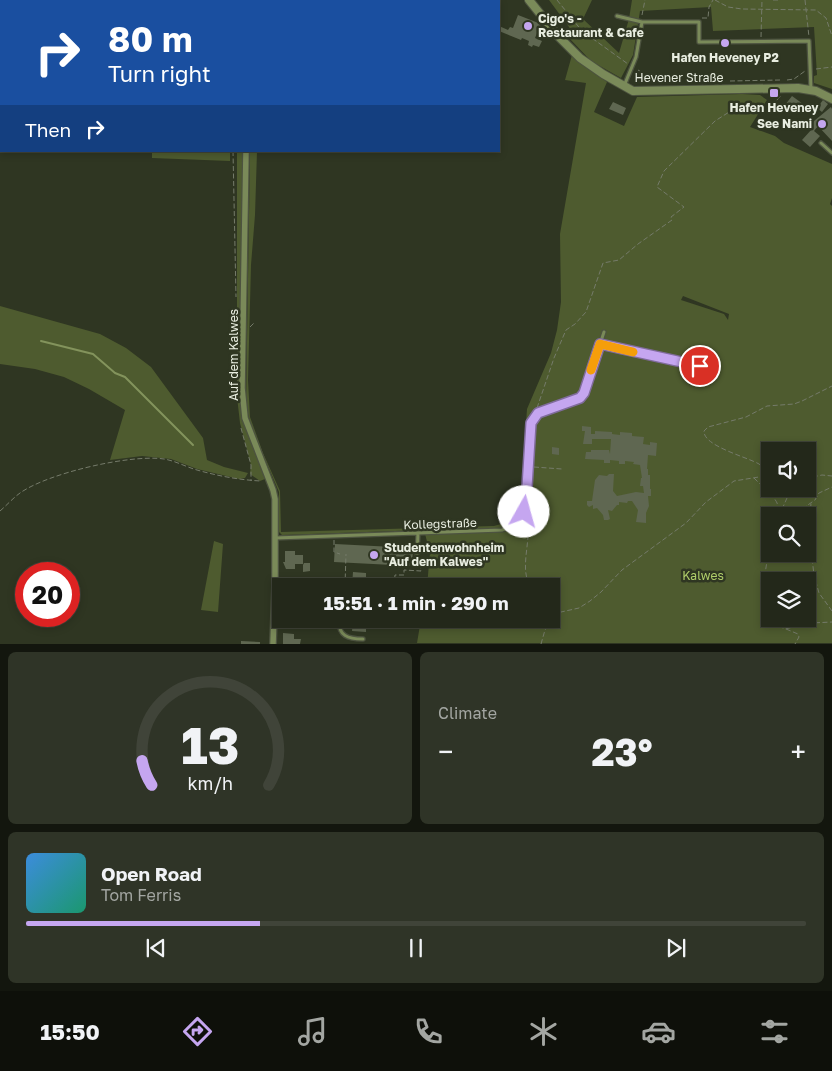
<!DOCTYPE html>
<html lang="en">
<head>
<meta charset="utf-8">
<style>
  :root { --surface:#23281a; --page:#2f3427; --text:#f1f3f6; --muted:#a3a6a2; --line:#404439; --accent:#c5a6f0 }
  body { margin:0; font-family:"Golos Text",sans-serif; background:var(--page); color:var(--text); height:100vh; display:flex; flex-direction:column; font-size:19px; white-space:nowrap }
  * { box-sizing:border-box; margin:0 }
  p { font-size:16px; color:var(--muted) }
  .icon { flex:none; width:28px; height:28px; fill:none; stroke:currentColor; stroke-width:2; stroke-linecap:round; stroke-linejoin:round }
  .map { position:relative; height:644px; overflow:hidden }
  .panel { display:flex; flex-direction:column; gap:8px; padding:8px; background:#13160e; flex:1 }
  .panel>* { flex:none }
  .guide { position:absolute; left:0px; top:0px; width:500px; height:152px; box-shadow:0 2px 8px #0003,0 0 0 1px var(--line); background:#1a4fa0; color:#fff; overflow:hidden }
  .fabs { position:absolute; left:761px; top:442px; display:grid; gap:10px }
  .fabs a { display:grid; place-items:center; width:55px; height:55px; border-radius:0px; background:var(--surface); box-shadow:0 2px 8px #0003,0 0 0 1px var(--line); font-size:25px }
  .speed { position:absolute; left:15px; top:562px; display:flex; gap:10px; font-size:25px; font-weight:700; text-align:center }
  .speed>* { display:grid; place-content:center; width:65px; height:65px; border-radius:50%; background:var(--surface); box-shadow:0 2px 8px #0003,0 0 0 1px var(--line); line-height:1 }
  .speed .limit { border:8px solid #d22; background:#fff; color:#111 }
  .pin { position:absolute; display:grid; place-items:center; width:42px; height:42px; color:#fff; margin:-21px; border:2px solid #fff; border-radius:50%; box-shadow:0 1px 5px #0007 }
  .me { position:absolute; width:55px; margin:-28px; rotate:7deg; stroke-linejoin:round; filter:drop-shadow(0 0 4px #0008) }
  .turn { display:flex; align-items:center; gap:18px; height:105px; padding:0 25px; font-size:22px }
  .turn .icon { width:65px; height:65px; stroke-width:2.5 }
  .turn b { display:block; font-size:35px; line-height:42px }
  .then { display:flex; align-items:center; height:48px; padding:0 25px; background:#0003; gap:10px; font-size:19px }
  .big { font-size:38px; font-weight:700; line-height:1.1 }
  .panel .card { flex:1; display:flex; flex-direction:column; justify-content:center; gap:8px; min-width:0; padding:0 18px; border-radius:8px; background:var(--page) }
  .panel .dial { align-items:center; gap:0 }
  .dial svg { height:130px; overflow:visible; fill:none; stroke:var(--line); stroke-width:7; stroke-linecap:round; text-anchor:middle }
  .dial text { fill:var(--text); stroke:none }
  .song { display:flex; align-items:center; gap:15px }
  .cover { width:60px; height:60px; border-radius:8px; background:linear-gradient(135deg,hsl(210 70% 55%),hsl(160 70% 35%)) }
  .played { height:5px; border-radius:2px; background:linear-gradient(90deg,var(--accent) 30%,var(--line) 30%) }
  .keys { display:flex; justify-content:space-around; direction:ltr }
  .heat { display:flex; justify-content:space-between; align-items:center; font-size:28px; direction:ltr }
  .panel .tiles { flex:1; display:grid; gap:8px; grid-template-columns:1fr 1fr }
  .card:last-child { grid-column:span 2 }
  .trip { position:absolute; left:272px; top:578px; width:288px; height:50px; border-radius:0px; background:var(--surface); box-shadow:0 2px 8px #0003,0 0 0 1px var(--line); font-weight:700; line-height:50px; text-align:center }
  .menu { display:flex; height:80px; justify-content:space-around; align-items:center; background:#0e100a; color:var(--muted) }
  .menu .icon { width:35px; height:35px }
  .menu .current { color:var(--accent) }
  .menu b { font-size:22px; color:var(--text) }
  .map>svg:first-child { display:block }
  .green { fill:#4e5b2f; fill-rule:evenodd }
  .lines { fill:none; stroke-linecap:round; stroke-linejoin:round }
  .stream { stroke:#83935c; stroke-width:2 }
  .building { fill:#5f6751 }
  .service-casing { stroke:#4d5340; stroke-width:5.5 }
  .minor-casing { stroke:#4d5340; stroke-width:8 }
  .tertiary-casing { stroke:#4d5340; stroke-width:10 }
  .path { stroke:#757b6a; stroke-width:1; stroke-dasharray:5 2.5; stroke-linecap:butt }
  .service { stroke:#7a8a59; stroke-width:3 }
  .minor { stroke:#7a8a59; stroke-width:5.5 }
  .tertiary { stroke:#7a8a59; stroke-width:8 }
  .route-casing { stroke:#806c9c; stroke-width:12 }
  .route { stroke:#c5a6f0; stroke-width:9 }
  .slow { stroke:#f59e0b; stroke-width:9 }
  .poi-dot { fill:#c5a6f0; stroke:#2f3622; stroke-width:2 }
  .labels { text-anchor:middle; stroke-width:5; stroke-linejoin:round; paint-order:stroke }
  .poi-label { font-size:12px; font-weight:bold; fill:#e8ede0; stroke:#2f3622; text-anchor:start }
  .street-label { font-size:12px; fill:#e8ede0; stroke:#2f3622 }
  .park-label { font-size:12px; fill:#b0ce6a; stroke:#2f3622 }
</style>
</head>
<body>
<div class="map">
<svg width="832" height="644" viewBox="0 0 832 644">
  <rect width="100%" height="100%" fill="#2f3622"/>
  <!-- green -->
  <path class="green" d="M10,0H161L162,1H3Z
    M549,0H592L583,19L619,53L629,19L632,0H832V89L814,83V76L817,75L814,27L713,31L711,7L640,11L633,55L621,78L591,61L570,39L569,27Z
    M572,55L607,82L594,112L624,126L637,97L742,94L760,95L767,100L750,127L775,136L784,143L832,164V198L830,204L832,206V643H417L421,619H551V586H427L430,553L424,530L282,535L278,531L279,492L252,429L246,406L250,151H257L255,215L251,265L248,380L250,417L263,453L280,491L281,532L494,526L508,522L518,511L521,496L527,409L551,353L557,330L561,302L560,234L586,83L565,80ZM683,296L729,314L728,320L724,314L681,300ZM770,451H808V489H770ZM770,516H808V554H770ZM770,581H808V619H770Z
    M152,151H230V161L152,158Z
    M237,151H244L239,389L243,420L265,479L260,481L250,474L251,465L240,423L237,397Z
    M0,306L100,334L126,348L151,367L203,438L207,460L224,467L248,473L245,478L239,479L197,469L171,459L142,456L110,460L125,410L89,389L64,377L35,369L0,364Z
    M214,541L223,544L218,612L201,610Z"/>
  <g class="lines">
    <!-- stream -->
    <path class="stream" d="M41,341L93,354L115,373L125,377L193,445"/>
  </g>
  <!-- building -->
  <path class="building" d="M518,15L541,24L535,38L542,41L539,47L533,45L532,47L528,45L529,41L522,38L521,40L499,31V26L508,30L510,27L513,28Z
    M792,96L803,104L797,113L785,105Z
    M823,100L828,104L822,112L817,108Z
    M613,102L626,108L623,115L609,109Z
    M831,107L832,109V141L818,126L814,131L820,136L810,147L802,140L812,129L809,126L814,121Z
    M582,426L591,427V434H595V431L612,432V434L620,435V432L632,433V436L644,437L643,444L650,445V442L657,443L656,456L648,455L647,469H648V475H650V489H651V496H648L649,506L646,513V523L636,522L638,510L632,501H628L627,503L619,502V505H617L612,511L608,510L610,519L608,520H604L603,515L597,508L593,509V505L589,507L587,505V501H592L595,480L599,475L607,476L609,474H614L613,491L617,496L636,492L644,493L643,486H640L641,478H642L640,465L633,464L634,462L625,461V464H619V461L610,460V463H604V460L585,459L586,452H591V450H609L610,454L611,439H592V444H583L585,431H582Z
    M552,447L559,448V455L552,454Z
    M335,544L413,548L412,566L334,562Z
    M285,551H295V555H303V564H295V569H286L283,562H285Z
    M304,563H310V571L303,572V565Z
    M353,572L366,573V586H352Z
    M353,619H366V632L352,631Z
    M283,633L294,634V639H301L300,644H283Z
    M241,641L260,642V644H241Z"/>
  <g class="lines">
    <!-- service casing -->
    <g class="service-casing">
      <path id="service" d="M617,16L642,22H699V42L809,41L811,90
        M624,86L636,57L642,22
        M821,143L832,153
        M600,344L700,366
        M275,538L502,530L511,527L522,516L524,511L526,503L531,423L538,413L580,398L584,393L604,332
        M417,558L418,533
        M339,619C338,636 348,639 363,639"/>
    </g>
    <!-- minor casing -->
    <g class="minor-casing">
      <path id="minor" d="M185,0V1
        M246,151L242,388L245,418L273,490L275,499V587L273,644"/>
    </g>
    <!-- tertiary casing -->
    <g class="tertiary-casing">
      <path id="tertiary" d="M529,0L558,36L580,58L603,74L633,91L798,88L816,91L832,99"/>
    </g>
    <!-- path -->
    <path class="path" d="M81,0L83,1
      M157,0L160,1
      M557,0L582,31L628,64
      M715,0L728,7L742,9L816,10L826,18L832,36
      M773,0H778
      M805,0L809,37
      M150,1L155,0
      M642,15L645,0
      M702,18H708L709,7L713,0
      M566,34L582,31
      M761,37L762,0
      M816,69L832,67
      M638,70L656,81L673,82
      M787,80L794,79L805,71
      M730,81L780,80
      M233,151L236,297
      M250,327L254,323
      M537,408L554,358L566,330L575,324L586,312L603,263L619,260L638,244L672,220L671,217L684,207L657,187L664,171L715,121L737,107L765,111L781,96
      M241,428L251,465V481
      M534,467L562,469
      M754,478C760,484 766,490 772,496C782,506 773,508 791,516
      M808,482L811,481L813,477L822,475L832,476
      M0,511C7,505 13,498 20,493C48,473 131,454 164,459C176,461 186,467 197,470C218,476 240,480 261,481
      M788,514L802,509L815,500L819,493L832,487
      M779,516L791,489
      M527,520C532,540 519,567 530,586
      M808,529L809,532L814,575L819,593L832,611
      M809,531L811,503
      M334,540V552L340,554
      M770,542L762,593L770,599
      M345,580L352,581
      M345,586L346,554
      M394,586L395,575H404V570L421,571L419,562
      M780,619L778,623L779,626L785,629L811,623L832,622
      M786,629L798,634L799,637L795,644
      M541,644L545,630L561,612L579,608L590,601L601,592L622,570L686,523L706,502L734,481L759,477L764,474V468L759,464C747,457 703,446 704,431L708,427L746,417L767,406L794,404L802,401L832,386"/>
    <!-- service -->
    <use href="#service" class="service"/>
    <!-- minor -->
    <use href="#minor" class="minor"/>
    <!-- tertiary -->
    <use href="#tertiary" class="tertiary"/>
  </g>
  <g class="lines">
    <!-- route casing -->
    <g class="route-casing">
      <path id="route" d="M524,512L526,503L531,423L538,413L580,398L584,393L600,344L700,366"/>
    </g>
    <!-- route -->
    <use href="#route" class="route"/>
    <!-- slow -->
    <path class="slow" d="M591,370L600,344L633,352"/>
  </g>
  <!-- markers -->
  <g class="poi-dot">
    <circle cx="528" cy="26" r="5"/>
    <circle cx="725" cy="43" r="5"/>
    <rect x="769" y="88" width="10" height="10" rx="2.5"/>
    <circle cx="822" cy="124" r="5"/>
    <circle cx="374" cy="555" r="5"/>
  </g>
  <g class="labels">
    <!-- poi labels -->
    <g class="poi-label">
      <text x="538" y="23">Cigo's -<tspan x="538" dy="14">Restaurant &amp; Cafe</tspan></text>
      <text x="725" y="62" text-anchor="middle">Hafen Heveney P2</text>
      <text x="774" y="112" text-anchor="middle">Hafen Heveney</text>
      <text x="812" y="128" text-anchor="end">See Nami</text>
      <text x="384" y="552">Studentenwohnheim<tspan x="384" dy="14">"Auf dem Kalwes"</tspan></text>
    </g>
    <!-- street labels -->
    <g class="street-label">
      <text x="679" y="82">Hevener Straße</text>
      <text transform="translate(234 355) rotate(-90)" y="4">Auf dem Kalwes</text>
      <text transform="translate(440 524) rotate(-2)" y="4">Kollegstraße</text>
    </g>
    <!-- park labels -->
    <g class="park-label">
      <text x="703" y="580">Kalwes</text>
    </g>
  </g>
</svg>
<div class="fabs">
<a><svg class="icon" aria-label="sound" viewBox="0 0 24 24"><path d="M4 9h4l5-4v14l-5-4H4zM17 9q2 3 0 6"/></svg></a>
<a><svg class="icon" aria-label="search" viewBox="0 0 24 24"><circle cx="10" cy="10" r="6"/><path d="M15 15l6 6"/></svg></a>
<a><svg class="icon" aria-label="layers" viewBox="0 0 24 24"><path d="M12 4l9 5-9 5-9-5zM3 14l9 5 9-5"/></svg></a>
</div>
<div class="speed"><div class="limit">20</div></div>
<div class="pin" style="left:700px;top:366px;background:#d93025"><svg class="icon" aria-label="arrive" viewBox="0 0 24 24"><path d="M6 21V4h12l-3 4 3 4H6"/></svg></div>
<svg class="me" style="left:524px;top:512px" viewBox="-20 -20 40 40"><circle r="19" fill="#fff"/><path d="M0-13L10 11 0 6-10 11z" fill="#c5a6f0"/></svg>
<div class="trip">15:51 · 1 min · 290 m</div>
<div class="guide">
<div class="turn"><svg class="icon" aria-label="right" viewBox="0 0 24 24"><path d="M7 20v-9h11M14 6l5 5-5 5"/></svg><div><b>80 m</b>Turn right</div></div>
<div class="then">Then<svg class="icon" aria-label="right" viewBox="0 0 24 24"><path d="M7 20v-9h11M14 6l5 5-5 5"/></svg></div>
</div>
</div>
<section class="panel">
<div class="tiles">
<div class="card dial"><svg viewBox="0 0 100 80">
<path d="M14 69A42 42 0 1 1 86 69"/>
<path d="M14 69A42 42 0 0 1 8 54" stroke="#c5a6f0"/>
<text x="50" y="56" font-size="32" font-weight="700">13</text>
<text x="50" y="72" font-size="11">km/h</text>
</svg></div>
<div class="card"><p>Climate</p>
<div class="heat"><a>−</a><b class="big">23°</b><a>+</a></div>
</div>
<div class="card">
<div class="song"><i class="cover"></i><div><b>Open Road</b><p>Tom Ferris</p></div></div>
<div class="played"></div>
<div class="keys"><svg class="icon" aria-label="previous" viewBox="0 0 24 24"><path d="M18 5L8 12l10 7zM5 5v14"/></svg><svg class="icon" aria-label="pause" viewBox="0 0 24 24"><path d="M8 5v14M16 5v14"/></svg><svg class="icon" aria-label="next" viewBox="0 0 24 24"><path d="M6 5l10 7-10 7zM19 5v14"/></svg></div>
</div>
</div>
</section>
<nav class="menu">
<b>15:50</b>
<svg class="icon current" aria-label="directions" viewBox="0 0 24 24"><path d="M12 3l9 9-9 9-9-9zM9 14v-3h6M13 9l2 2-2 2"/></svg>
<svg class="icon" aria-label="music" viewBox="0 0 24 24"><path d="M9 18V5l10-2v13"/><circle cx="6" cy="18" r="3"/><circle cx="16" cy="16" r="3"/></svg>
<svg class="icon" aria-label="phone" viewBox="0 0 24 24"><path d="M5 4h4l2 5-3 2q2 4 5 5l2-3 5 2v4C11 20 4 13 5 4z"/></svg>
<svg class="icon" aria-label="climate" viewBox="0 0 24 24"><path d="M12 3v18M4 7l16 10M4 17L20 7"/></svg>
<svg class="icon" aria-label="car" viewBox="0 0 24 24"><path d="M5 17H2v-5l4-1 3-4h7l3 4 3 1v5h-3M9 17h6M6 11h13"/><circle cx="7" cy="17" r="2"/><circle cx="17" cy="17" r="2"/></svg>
<svg class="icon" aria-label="filters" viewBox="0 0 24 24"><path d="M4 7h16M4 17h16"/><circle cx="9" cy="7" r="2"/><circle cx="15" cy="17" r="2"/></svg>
</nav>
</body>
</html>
